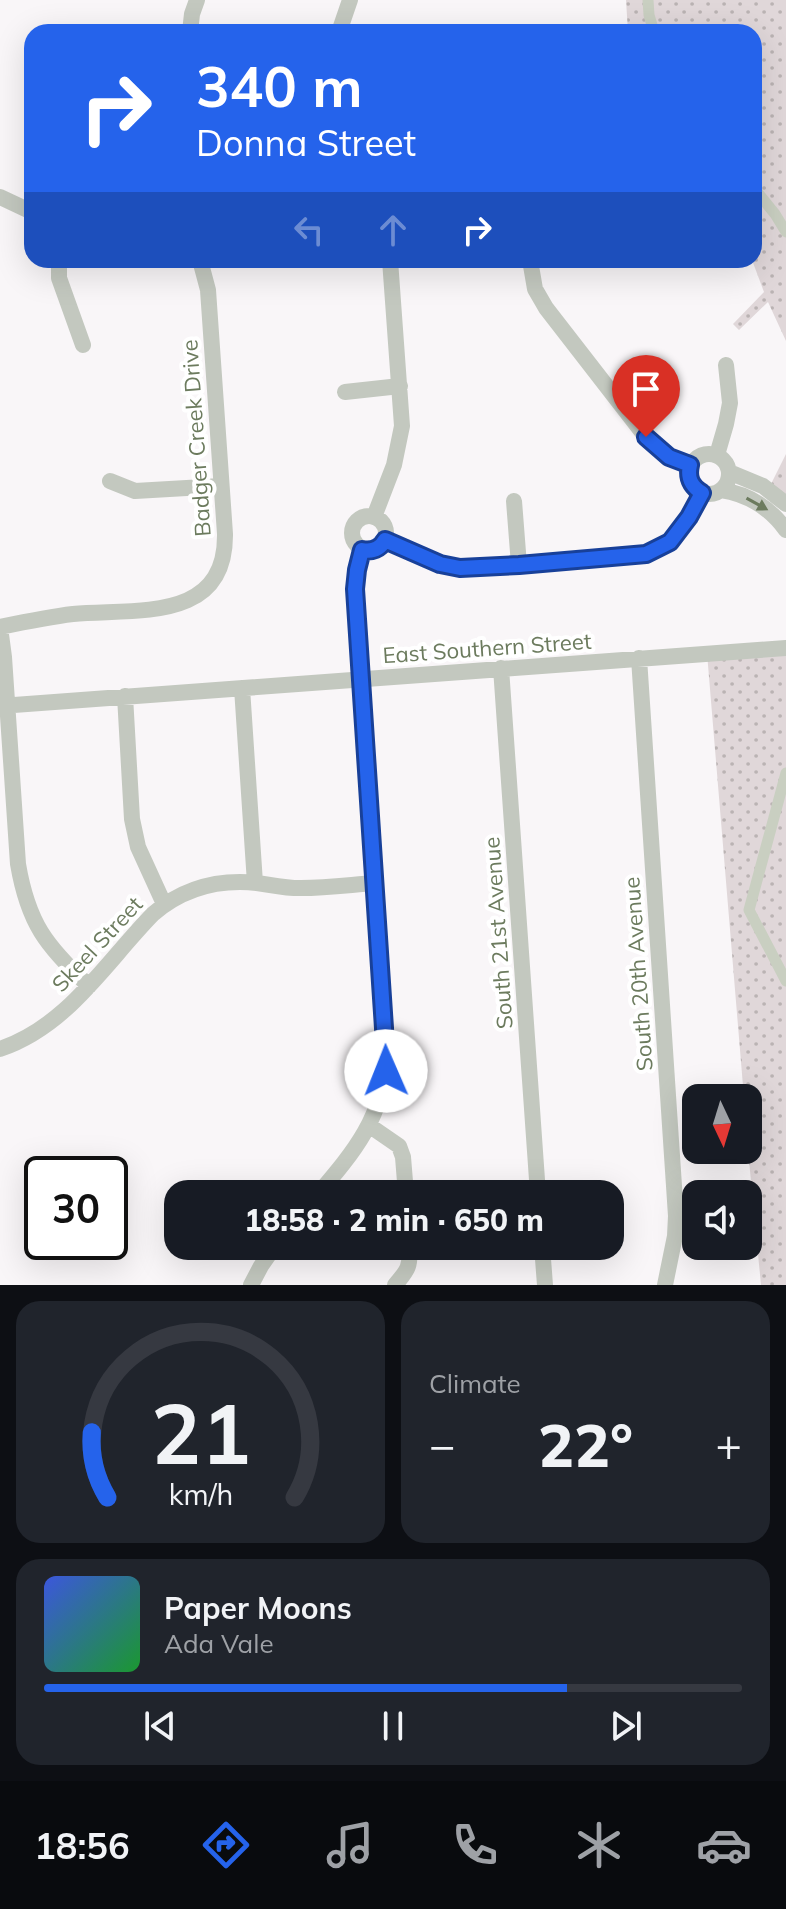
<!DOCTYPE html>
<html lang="en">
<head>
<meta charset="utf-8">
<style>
  :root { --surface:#171b24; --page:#20242c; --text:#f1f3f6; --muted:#9ea1a6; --line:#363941; --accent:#2563eb }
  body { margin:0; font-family:Mulish,sans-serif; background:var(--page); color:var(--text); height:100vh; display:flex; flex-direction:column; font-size:30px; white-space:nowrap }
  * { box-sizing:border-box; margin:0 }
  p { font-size:26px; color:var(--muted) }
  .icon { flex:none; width:44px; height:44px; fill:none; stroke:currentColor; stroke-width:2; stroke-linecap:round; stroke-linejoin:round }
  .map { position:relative; height:1285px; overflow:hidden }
  .drawer { display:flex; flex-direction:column; gap:16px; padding:16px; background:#0d0f14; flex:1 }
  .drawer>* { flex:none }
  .guide { position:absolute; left:24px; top:24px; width:738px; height:244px; border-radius:24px; box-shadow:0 8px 32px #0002; background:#2563eb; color:#fff; overflow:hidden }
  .needle { width:52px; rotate:176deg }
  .fabs { position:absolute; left:682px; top:1084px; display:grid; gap:16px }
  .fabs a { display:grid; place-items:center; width:80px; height:80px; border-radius:16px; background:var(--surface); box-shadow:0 8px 32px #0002; font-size:40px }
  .speed { position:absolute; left:24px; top:1156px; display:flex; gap:16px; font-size:40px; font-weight:700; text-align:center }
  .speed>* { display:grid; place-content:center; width:104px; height:104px; border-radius:50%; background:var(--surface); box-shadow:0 8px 32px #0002; line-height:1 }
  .speed .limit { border:4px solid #111; border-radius:12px; background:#fff; color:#111 }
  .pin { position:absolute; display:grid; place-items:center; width:68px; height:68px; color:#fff; margin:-82px -34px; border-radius:50% 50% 50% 0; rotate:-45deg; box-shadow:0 0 8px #0007 }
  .pin .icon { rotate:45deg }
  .me { position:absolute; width:88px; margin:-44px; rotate:359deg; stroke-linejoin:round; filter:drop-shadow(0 0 6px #0008) }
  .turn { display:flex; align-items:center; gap:28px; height:168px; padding:0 40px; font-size:36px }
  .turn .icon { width:104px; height:104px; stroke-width:2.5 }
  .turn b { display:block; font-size:56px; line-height:68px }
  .lanes { display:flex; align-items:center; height:76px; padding:0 40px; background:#0003; justify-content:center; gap:40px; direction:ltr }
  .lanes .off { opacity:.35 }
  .big { font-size:60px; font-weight:800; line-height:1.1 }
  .drawer .tile { flex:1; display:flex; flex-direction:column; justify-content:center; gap:12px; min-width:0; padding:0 28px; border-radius:24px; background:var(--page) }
  .drawer .dial { align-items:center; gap:0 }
  .dial svg { height:208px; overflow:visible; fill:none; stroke:var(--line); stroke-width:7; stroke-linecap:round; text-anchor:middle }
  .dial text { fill:var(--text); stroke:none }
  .song { display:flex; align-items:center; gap:24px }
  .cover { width:96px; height:96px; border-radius:12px; background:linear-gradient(135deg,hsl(230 70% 55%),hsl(130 70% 35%)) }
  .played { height:8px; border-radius:4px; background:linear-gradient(90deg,var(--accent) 75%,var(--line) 75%) }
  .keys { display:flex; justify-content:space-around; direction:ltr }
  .heat { display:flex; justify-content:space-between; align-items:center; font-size:44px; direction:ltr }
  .drawer .tiles { flex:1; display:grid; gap:16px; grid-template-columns:1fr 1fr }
  .tile:last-child { grid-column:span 2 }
  .trip { position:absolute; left:164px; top:1180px; width:460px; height:80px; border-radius:24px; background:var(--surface); box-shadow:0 8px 32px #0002; font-weight:800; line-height:80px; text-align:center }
  .menu { display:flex; height:128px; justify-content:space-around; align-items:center; background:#090b0e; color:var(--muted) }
  .menu .icon { width:56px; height:56px }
  .menu .current { color:var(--accent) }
  .menu b { font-size:36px; color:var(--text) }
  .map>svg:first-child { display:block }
  .park { fill:url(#park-dots) }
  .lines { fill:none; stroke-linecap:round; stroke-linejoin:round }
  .canal { stroke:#c9cfc1; stroke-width:11 }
  .minor { stroke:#c3c8bf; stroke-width:16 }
  .oneway { fill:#6c7b5e }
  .route-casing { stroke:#184099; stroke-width:20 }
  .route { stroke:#2563eb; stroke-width:14 }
  .labels { text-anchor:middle; stroke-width:8; stroke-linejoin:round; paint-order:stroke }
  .street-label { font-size:22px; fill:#6c7b5e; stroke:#fff }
</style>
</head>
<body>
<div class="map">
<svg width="786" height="1285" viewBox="0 0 786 1285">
  <defs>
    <pattern id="park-dots" width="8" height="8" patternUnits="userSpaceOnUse" patternTransform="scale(2)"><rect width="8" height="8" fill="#e0d7d9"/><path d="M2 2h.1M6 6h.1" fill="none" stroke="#bab3b3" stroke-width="1.8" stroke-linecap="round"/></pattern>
  </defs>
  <rect width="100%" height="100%" fill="#f9f6f8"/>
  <!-- park -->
  <path class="park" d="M626,0H786V341L768,302L739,330L733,324L764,292L752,260H754V32H628Z
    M786,454V504L768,490Z
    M786,648V1285H761L748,1150V1098H744L707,653Z"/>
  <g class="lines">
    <!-- canal -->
    <path class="canal" d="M648,0L649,15L654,32
      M754,188L775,214L786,232
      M786,773L749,910L786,981"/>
    <!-- minor -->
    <path class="minor" d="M190,32L192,14L197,0
      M339,32L350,0
      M0,197L32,212
      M59,260V278L83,345
      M530,260L535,289L546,308L646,437L669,457L690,465
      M345,392L400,386
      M689 474a20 20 0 1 1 40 0a20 20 0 1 1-40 0Z
      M717,455L726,424L730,403L726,365
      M729,472L763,486L786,504
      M110,481L135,491L221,486
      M721,490C748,494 770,508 786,530
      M514,501L519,565
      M352 533a17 17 0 1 1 34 0a17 17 0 1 1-34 0Z
      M374,517L394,465L402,426L390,260
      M385,540L440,564L460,568L519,565L646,554L670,542L689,517L702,493
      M0,627C24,622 48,617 73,614C134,608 226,624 225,534L208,290L200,260
      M0,627L4,657L18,864C28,923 46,946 89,986
      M639,658L676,1216L675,1236L665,1285
      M501,668L538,1194
      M242,688L255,883
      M125,696L132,819L138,847L164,904
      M0,706L786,648
      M0,1049C68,1026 105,963 153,914C182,889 218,879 257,883C269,885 281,887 294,888C321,889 348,885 375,883
      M370,1126L399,1146L403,1157L406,1194
      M318,1194C354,1152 384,1116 386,1058L355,589L357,570L362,550
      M542,1246L545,1285
      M251,1285L261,1266L275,1246
      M395,1285C408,1270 411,1266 409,1246"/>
  </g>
  <!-- one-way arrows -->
  <defs><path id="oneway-solid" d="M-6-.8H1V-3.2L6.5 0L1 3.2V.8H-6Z" transform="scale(2)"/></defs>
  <use class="oneway" href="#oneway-solid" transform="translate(757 504) rotate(29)"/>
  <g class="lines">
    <!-- route casing -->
    <g class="route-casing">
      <path id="route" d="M386,1071L384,1028L355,589L357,570L362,550C372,552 380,549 385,540L440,564L460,568L519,565L646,554L670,542L689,517L702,493C691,486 687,478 690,465L669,457L646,437"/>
    </g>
    <!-- route -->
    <use href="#route" class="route"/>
  </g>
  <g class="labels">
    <!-- street labels -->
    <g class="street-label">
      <text transform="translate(196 438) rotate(-94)" y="8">Badger Creek Drive</text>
      <text transform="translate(487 648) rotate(-4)" y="8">East Southern Street</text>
      <text transform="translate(498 933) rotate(-94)" y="8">South 21st Avenue</text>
      <text transform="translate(97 944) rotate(-47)" y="8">Skeel Street</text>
      <text transform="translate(638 974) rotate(-94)" y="8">South 20th Avenue</text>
    </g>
  </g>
</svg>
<div class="fabs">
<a><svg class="needle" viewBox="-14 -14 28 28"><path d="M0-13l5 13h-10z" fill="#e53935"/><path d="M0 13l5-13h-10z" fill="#9ea1a6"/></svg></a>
<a><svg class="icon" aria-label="sound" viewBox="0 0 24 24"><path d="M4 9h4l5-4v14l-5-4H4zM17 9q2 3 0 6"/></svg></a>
</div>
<div class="speed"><div class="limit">30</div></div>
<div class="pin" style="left:646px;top:437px;background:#d93025"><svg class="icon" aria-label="arrive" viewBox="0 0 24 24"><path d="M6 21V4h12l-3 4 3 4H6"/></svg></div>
<svg class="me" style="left:386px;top:1071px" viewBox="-20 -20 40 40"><circle r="19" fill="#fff"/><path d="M0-13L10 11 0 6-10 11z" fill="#2563eb"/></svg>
<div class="trip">18:58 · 2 min · 650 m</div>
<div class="guide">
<div class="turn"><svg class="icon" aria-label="right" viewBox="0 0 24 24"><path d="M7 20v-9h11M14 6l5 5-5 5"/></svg><div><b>340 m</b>Donna Street</div></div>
<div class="lanes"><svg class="icon off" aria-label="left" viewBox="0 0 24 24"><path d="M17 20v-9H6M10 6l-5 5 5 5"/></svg><svg class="icon off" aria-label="ahead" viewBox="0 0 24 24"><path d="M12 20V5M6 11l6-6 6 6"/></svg><svg class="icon" aria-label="right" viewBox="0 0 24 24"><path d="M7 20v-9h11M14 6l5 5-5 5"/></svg></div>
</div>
</div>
<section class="drawer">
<div class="tiles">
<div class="tile dial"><svg viewBox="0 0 100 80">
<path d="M14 69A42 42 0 1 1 86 69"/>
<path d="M14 69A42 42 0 0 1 8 44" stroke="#2563eb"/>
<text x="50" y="56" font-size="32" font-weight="700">21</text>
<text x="50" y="72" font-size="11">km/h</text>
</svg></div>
<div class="tile"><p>Climate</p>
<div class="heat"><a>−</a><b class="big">22°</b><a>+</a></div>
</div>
<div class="tile">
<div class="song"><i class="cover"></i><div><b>Paper Moons</b><p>Ada Vale</p></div></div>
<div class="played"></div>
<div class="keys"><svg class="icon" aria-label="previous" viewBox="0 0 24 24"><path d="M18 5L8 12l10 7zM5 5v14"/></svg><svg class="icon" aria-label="pause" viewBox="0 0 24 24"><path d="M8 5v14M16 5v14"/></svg><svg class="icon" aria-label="next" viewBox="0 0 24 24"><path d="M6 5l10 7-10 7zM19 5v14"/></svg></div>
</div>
</div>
</section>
<nav class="menu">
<b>18:56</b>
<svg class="icon current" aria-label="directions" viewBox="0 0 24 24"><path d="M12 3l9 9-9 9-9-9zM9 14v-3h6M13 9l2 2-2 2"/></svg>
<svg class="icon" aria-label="music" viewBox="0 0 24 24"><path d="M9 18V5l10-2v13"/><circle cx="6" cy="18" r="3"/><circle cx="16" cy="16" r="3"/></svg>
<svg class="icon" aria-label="phone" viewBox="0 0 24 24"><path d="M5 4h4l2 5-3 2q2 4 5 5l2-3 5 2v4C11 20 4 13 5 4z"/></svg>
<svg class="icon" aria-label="climate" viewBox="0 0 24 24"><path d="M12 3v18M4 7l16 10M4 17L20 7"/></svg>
<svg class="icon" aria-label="car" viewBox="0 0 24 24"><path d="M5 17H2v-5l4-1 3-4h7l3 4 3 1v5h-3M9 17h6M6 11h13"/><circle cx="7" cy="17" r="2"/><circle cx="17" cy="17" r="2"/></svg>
</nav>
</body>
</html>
